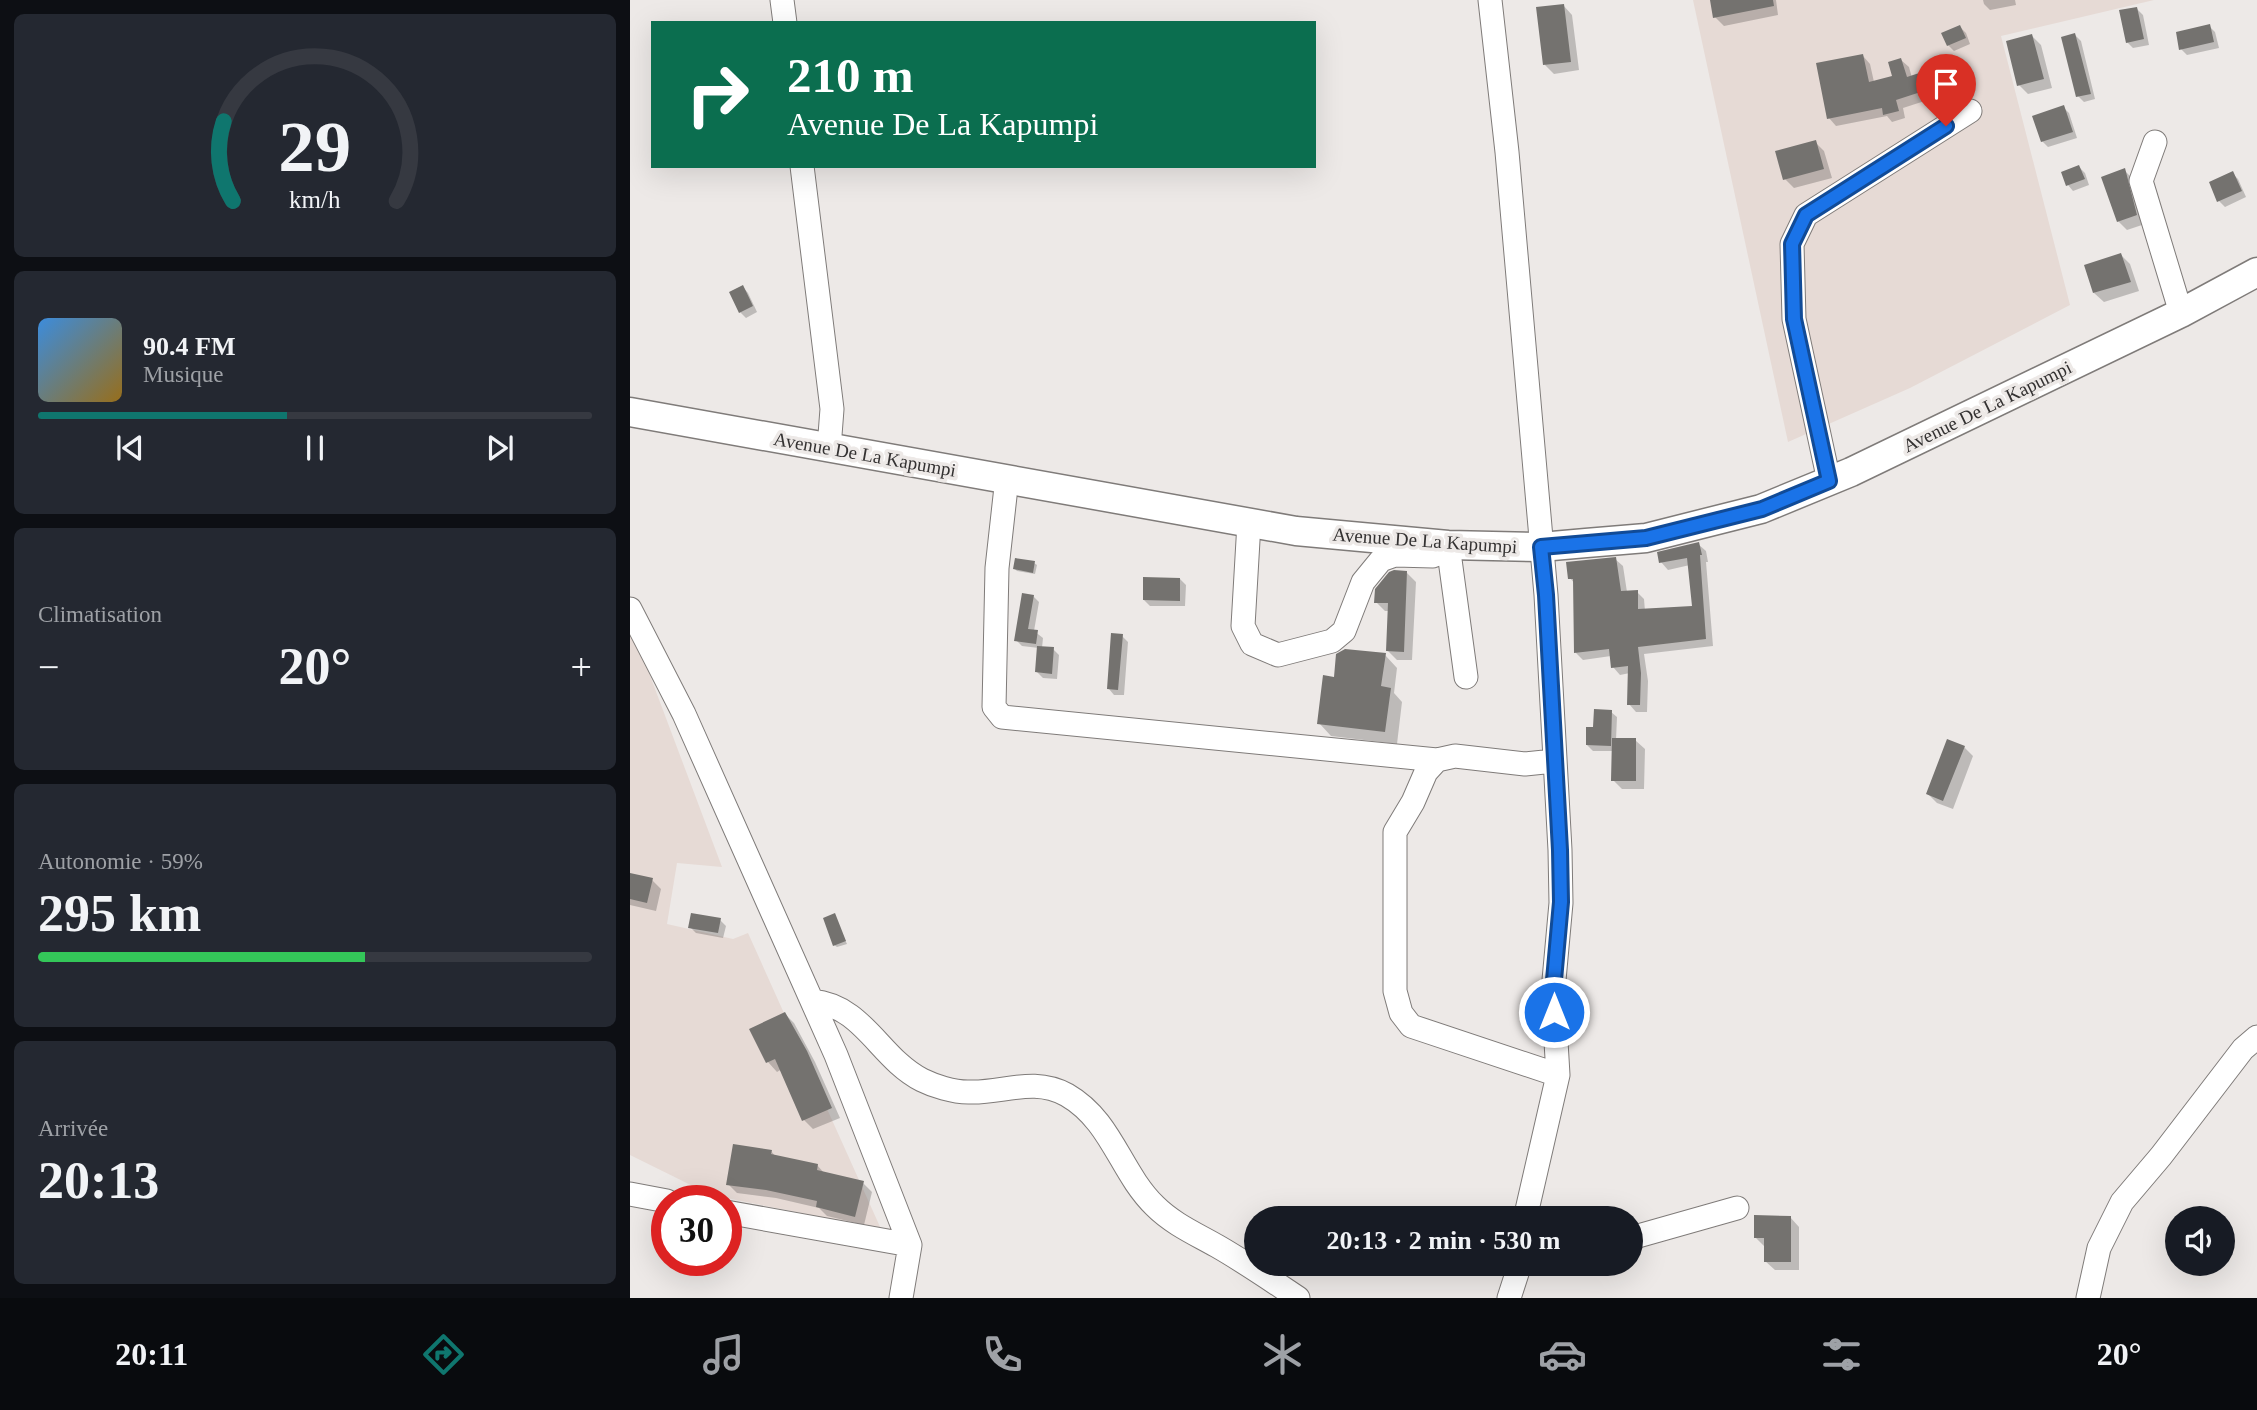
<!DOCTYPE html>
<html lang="fr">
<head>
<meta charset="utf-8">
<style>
  :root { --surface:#171b24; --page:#242831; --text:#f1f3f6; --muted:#9ea1a6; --line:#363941; --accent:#0f766e }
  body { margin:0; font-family:Georgia,serif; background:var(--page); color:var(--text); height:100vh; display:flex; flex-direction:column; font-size:26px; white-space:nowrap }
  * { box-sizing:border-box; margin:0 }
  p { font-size:23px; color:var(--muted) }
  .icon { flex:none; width:38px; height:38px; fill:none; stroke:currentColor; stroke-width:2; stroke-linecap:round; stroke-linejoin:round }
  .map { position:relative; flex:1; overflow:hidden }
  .panel { display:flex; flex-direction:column; gap:14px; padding:14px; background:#0d0f14; width:630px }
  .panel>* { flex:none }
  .hud { position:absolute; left:21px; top:21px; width:665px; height:147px; border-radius:0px; box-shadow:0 7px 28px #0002; background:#0b6e4f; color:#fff; overflow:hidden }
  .buttons { position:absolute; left:1535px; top:1206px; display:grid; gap:14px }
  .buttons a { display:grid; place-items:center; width:70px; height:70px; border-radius:50%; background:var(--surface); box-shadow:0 7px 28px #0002; font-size:35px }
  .speed { position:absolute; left:21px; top:1185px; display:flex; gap:14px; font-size:35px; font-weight:700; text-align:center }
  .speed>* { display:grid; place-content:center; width:91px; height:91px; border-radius:50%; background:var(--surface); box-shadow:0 7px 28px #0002; line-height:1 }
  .speed .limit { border:10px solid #d22; background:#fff; color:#111 }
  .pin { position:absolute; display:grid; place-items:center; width:60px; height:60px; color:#fff; margin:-72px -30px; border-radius:50% 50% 50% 0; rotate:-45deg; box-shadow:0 0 7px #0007 }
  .pin .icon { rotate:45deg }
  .me { position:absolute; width:77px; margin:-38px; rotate:0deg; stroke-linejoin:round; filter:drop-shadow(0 0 5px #0008) }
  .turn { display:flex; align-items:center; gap:24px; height:147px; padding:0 21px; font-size:32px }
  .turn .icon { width:91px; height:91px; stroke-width:2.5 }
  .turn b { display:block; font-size:49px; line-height:60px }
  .big { font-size:52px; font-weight:800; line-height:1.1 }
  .panel .tile { flex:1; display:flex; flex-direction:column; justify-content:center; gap:10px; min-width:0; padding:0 24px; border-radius:10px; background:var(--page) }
  .panel .dial { align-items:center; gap:0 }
  .dial svg { height:182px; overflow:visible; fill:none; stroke:var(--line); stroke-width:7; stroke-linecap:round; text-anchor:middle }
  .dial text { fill:var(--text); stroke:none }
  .song { display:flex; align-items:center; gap:21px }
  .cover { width:84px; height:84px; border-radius:10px; background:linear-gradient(135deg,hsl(210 70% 55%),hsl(40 70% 35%)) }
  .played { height:7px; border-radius:4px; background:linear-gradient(90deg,var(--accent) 45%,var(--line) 45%) }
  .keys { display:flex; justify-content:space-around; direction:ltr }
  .heat { display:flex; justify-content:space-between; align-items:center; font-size:38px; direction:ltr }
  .charge { height:10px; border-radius:5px; background:linear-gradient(90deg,#34c759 59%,var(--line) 0) }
  .trip { position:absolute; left:614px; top:1206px; width:399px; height:70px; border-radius:35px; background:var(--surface); box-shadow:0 7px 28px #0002; font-weight:800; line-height:70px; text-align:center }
  .tabs { display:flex; height:112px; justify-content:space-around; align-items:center; background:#090b0e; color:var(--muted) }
  .tabs .icon { width:49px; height:49px }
  .tabs .on { color:var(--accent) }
  .tabs b { font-size:32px; color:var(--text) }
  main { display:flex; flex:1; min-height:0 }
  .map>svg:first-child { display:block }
  .built { fill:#e6dad5 }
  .shadow { fill:#0003 }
  .building { fill:#74726f }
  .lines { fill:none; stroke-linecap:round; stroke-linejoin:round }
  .minor-casing { stroke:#7f7b79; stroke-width:25 }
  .major-casing { stroke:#7f7b79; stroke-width:31 }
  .minor { stroke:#fff; stroke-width:23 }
  .major { stroke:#fff; stroke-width:28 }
  .route-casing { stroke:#114b97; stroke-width:18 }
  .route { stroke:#1a73e8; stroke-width:12 }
  .labels { text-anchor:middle; stroke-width:7; stroke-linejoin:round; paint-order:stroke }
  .street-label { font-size:19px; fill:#343232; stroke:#ede9e7 }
</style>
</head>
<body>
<main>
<section class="panel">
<div class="tile dial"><svg viewBox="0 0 100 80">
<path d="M14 69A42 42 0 1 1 86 69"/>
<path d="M14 69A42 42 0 0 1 10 34" stroke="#0f766e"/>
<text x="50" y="56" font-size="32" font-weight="700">29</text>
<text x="50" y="72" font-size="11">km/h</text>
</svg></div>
<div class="tile">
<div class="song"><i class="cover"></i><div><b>90.4 FM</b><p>Musique</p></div></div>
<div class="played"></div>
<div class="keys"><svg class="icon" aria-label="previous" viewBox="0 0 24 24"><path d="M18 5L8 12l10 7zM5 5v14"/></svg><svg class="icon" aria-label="pause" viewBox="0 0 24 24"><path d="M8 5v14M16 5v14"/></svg><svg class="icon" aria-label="next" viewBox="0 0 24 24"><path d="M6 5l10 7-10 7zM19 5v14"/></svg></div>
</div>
<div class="tile"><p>Climatisation</p>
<div class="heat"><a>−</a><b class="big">20°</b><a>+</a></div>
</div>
<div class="tile"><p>Autonomie · 59%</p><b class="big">295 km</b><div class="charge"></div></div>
<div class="tile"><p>Arrivée</p><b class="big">20:13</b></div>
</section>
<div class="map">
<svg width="1627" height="1298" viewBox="0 0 1627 1298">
  <rect width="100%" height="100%" fill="#ede9e7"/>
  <!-- built -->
  <path class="built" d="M1063,0H1524L1371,36L1440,305L1280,388L1158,442Z
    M0,634L13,657L92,867L47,863L37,924L103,939L118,933L251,1229L81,1195L0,1155Z"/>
  <!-- shadow -->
  <path class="shadow" d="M1081,0H1146L1148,15L1094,26L1085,17Z
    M1353,0H1385L1386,5L1360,10L1354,4Z
    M933,5L942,15L949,70L924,74L915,65Z
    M1507,9L1513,15L1519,45L1503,48L1497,42Z
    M1579,26L1585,32L1589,48L1557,55L1551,49Z
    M1330,27L1336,33L1340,44L1324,51L1318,45Z
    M1445,35L1451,41L1465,99L1454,102L1448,96Z
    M1402,36L1411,45L1422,88L1398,94L1389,85Z
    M1233,56L1240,64L1244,82L1264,77L1271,60L1279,67L1282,78L1328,62L1336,70L1342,88L1324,93L1328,104L1316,108L1307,97L1273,108L1275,118L1262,122L1257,116L1206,126L1199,118Z
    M1433,107L1439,113L1447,138L1418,147L1412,141Z
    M1185,142L1194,151L1202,178L1164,188L1155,179Z
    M1449,167L1455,173L1459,185L1443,191L1438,185Z
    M1494,170L1503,179L1515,224L1497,230L1488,221Z
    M1603,174L1608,179L1616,197L1595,207L1589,201Z
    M1491,255L1500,264L1509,291L1474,302L1464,293Z
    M113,287L118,293L127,312L116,318L110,312Z
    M1068,544L1076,551L1078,562H1076L1083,646L1014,654L1018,681L1017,712H1006L999,704L1000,673L990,675L983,667L981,656L953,660L946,653L945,584L940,578L985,559L993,566L997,592H1007L1014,599L1015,611L1063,608L1060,565L1038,570L1031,562Z
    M404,563L407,565L405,574L387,571L385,569Z
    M777,573L786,582L782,660H767L758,651L760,611H755L746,602Z
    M550,579L556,585L555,606H520L514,600Z
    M403,596L409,602L404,631L413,638L412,648L423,649L429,655L427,679L413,678L407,672L409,648L392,646L386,640Z
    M492,636L498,642L494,695H484L479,689Z
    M755,655L767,668L764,693L772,702L767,744L701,736L689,723L705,679Z
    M981,712L987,717L986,740H1005L1015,749L1014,789H992L983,780V751H963L957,745L965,729Z
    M1334,747L1343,756L1323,809L1307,803L1298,794Z
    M0,875L22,880L31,889L26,911L0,905Z
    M204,915L217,944L207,947L204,945Z
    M90,920L96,926L93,938L66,933L60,927Z
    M155,1014L164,1023L185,1062L210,1118L183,1129L174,1120L152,1069L147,1072L138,1062L122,1030Z
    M141,1151L146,1157L187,1165L195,1174L233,1183L242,1192L234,1225L197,1216L189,1208L146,1198L107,1193L98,1184Z
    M1160,1217L1169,1227V1270H1145L1135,1261V1247L1125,1237Z"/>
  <!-- building -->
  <path class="building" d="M1080,0H1143L1144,6L1083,18Z
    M934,4L941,62L913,65L906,7Z
    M1507,7L1514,39L1496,43L1489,10Z
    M1580,24L1584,42L1549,50L1546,32Z
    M1330,25L1336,38L1317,46L1311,33Z
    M1445,33L1461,94L1446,97L1431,37Z
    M1402,34L1414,79L1387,86L1376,41Z
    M1233,54L1239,82L1262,76L1258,62L1271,58L1277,77L1329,60L1335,80L1318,86L1322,97L1307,101L1303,88L1266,100L1269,111L1253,115L1252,108L1197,119L1186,63Z
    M1434,105L1443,132L1411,142L1402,116Z
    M1186,140L1194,169L1153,180L1145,151Z
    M1449,165L1455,179L1436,186L1431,172Z
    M1495,168L1507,215L1487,222L1471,177Z
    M1603,171L1612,191L1587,202L1579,182Z
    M1491,253L1501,282L1463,293L1454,265Z
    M113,285L123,306L109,313L99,292Z
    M1069,542L1072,555H1070L1076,639L1008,647L1011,673L1010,705H997L998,666L981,668L979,649L944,653L943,579H938L936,562L986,557L991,591L1008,590V609L1062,606L1057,558L1029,563L1027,552Z
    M385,558L405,561L403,573L383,569Z
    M764,570L777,571L774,652L756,651L758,603H744L745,589L759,572Z
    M513,577L550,578V601L513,600Z
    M392,593L404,595L398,629L408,630L406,644L384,641Z
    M481,633L493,634L488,690L477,689Z
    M407,646L424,647L422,674L405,672Z
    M715,649L756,653L751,686L761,688L755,732L687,724L693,675L704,677L706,654Z
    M964,709L982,710L981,746L956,745V727H963Z
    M982,738H1006V781H981Z
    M1317,739L1335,746L1313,801L1296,794Z
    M0,873L23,878L17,903L0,899Z
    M61,913L91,918L88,933L58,928Z
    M205,913L216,941L203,946L193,918Z
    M155,1012L177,1051L202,1108L172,1121L145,1059L136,1063L119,1029Z
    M103,1144L142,1150L141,1154L188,1164L187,1170L234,1181L225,1217L186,1207L187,1201L136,1190L96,1185Z
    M1124,1215L1161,1216V1262H1134V1238H1124Z"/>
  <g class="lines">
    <!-- minor casing -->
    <g class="minor-casing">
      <path id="minor" d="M152,0L155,23
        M860,0L877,152L916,595L930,850L931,903L923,991L928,1075L897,1210V1218
        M1525,142L1511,181L1551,313
        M172,166L202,409L199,448
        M377,478L367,568L364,707L372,717L807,760
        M1199,481L1164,319L1162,244L1176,215L1340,111
        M619,523L613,626L622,644L648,655L702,641L714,631L733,582L751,560L765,555L803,556
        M818,545L836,677
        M0,609L54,714L206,1055L280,1245L96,1212
        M924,761L895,764L825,756L807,760L796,772L783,802L765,832V991L771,1013L781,1026L928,1075
        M182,1001C234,1006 249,1058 292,1080C304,1086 323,1092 338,1092C372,1094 403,1076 437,1095C482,1121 490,1172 525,1206C543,1224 566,1234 587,1246C615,1262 641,1280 668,1298
        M0,1194L37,1201
        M1001,1238L1107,1208
        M271,1298L280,1245
        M879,1298L890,1264
        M1458,1298L1469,1248L1492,1202L1531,1156L1613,1049L1627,1037"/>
    </g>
    <!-- major casing -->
    <g class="major-casing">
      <path id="major" d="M0,412L666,531L818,545L911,547L956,543L1016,538L1131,509L1221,472L1551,313L1627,272"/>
    </g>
    <!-- minor -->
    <use href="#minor" class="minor"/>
    <!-- major -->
    <use href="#major" class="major"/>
  </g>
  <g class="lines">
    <!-- route casing -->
    <g class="route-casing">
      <path id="route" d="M924,1012L923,991L931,902L930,850L916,595L911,547L1016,538L1132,509L1199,481L1164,319L1162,244L1176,215L1316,126"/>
    </g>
    <!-- route -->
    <use href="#route" class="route"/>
  </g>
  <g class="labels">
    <!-- street labels -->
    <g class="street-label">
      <text transform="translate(1357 406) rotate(-26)" y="7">Avenue De La Kapumpi</text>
      <text transform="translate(235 454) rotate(10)" y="7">Avenue De La Kapumpi</text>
      <text transform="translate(795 540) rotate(4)" y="7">Avenue De La Kapumpi</text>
    </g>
  </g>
</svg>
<div class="buttons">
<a><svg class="icon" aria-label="sound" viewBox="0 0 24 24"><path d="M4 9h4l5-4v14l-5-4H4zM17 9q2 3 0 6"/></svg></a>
</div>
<div class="speed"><div class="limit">30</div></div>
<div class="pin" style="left:1316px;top:126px;background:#d93025"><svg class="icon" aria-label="arrive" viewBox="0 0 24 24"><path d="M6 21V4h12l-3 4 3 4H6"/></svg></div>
<svg class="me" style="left:924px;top:1012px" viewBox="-20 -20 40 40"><circle r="17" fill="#1a73e8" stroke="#fff" stroke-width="3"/><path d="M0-11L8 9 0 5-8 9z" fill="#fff"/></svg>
<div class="trip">20:13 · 2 min · 530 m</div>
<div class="hud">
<div class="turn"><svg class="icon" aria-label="right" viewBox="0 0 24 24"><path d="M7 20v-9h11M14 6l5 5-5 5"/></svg><div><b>210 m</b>Avenue De La Kapumpi</div></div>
</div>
</div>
</main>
<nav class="tabs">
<b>20:11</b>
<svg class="icon on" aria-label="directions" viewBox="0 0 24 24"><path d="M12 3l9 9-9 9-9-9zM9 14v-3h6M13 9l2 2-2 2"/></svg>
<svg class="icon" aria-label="music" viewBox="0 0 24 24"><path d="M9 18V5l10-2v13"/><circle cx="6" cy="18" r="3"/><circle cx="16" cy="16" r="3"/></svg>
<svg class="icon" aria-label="phone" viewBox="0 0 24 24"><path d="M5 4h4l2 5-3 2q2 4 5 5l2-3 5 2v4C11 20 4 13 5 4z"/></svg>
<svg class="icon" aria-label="climate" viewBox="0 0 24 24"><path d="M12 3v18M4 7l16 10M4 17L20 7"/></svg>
<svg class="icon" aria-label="car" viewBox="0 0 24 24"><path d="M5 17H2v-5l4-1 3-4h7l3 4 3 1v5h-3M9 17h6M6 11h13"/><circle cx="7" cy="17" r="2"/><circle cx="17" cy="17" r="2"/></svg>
<svg class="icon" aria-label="filters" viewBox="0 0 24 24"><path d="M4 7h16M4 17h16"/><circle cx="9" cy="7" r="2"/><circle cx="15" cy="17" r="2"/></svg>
<b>20°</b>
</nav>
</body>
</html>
